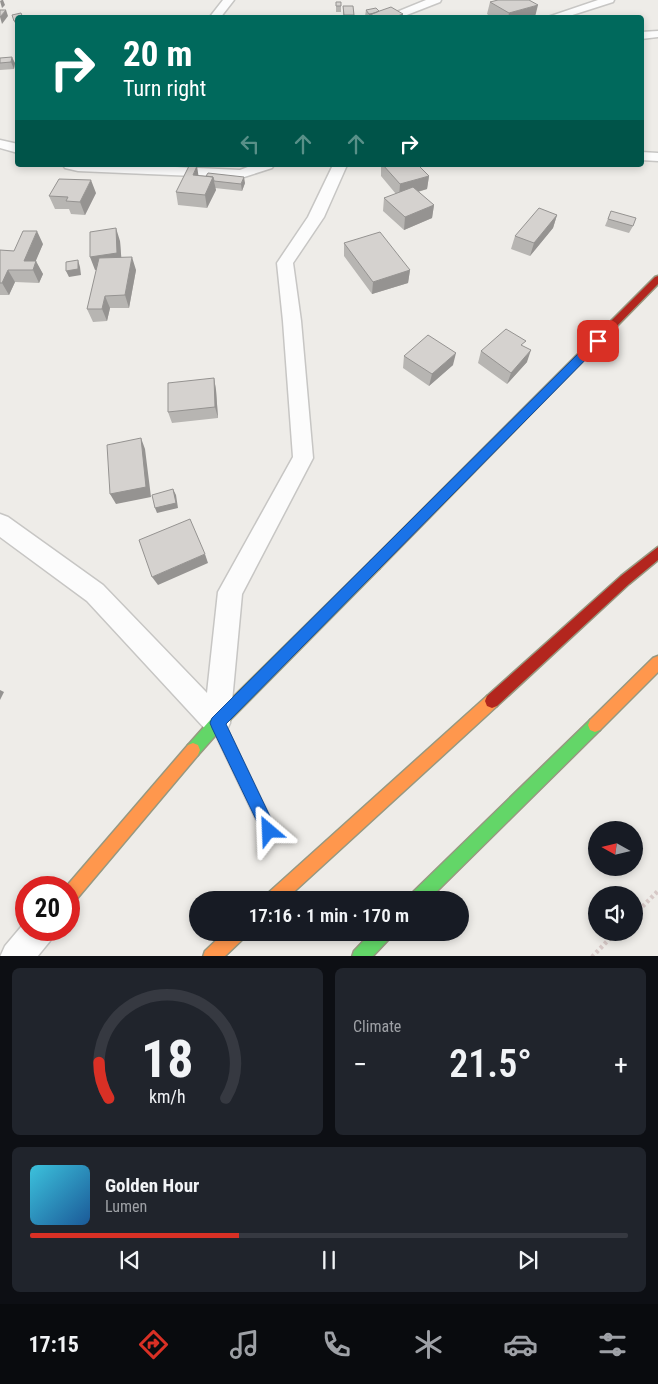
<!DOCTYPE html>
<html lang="en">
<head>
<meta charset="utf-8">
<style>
  :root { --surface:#171b24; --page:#20242c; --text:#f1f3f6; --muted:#9ea1a6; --line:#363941; --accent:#d93025 }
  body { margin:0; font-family:"Roboto Condensed",sans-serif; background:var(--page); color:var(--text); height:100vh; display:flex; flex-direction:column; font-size:19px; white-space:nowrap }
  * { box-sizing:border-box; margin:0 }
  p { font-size:16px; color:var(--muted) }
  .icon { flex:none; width:28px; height:28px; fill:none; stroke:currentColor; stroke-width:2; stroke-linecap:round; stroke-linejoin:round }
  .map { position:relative; height:956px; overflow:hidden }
  .panel { display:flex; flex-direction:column; gap:12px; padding:12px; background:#0d0f14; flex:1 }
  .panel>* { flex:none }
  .banner { position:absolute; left:15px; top:15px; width:629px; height:152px; border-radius:5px; box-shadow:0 2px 8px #0003; background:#00695c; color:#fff; overflow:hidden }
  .needle { width:32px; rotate:278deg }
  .fabs { position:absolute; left:588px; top:821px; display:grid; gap:10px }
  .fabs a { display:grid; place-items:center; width:55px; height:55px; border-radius:50%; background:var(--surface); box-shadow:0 2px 8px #0003; font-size:25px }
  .speed { position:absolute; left:15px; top:876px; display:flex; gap:10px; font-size:25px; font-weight:700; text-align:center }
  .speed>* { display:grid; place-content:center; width:65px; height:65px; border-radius:50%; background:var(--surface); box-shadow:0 2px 8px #0003; line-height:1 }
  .speed .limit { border:8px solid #d22; background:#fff; color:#111 }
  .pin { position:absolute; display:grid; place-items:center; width:42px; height:42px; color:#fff; margin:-21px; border-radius:10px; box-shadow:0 2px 8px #0006 }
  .me { position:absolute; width:55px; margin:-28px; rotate:334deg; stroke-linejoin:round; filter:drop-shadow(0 0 4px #0008) }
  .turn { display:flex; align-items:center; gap:18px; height:105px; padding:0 25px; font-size:22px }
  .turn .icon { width:65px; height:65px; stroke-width:2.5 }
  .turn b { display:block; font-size:35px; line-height:42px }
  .lanes { display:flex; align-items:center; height:48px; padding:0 25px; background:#0003; justify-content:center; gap:25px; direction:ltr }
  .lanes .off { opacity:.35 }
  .big { font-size:38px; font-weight:600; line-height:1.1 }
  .panel .card { flex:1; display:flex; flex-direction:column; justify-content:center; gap:8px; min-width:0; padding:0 18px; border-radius:8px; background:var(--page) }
  .panel .dial { align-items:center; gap:0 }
  .dial svg { height:130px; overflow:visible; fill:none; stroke:var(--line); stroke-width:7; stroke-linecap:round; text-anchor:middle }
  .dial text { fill:var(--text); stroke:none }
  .song { display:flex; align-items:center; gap:15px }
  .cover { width:60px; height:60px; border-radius:8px; background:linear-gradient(135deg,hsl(190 70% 55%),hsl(210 70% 35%)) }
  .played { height:5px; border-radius:2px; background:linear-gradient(90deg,var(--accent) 35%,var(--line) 35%) }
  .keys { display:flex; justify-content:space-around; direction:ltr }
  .heat { display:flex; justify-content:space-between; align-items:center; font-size:28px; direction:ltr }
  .panel .tiles { flex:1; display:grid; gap:12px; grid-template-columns:1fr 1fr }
  .card:last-child { grid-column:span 2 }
  .trip { position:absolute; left:189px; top:891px; width:280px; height:50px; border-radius:25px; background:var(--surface); box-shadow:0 2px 8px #0003; font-weight:600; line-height:50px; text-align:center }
  .menu { display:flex; height:80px; justify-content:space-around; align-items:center; background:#090b0e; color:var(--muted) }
  .menu .icon { width:35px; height:35px }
  .menu .selected { color:var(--accent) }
  .menu b { font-size:22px; color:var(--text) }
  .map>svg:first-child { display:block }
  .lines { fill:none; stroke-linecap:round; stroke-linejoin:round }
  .lane-casing { stroke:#c7c6c4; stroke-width:3 }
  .street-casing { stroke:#c7c6c4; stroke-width:3 }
  .fast-casing { stroke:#979880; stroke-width:3 }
  .slow-casing { stroke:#979880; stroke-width:3 }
  .jam-casing { stroke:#979880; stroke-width:3 }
  .path { stroke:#d7c9c7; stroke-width:4.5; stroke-dasharray:3 3; stroke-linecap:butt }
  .lane { fill:#fcfcfc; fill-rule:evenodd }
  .street { fill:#fcfcfc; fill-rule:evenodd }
  .fast { fill:#63d668; fill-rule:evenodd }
  .slow { fill:#ff974d; fill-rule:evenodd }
  .jam { fill:#b3261e; fill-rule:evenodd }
  .wall { fill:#b7b5b2 }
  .shaded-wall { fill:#959391 }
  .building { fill:#d5d2cf; stroke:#959391 }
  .route { fill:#1a73e8; stroke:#114b97 }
</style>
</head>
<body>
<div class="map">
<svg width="658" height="957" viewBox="0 0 658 957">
  <rect width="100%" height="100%" fill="#eeece8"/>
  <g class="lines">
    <!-- lane casing -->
    <g class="lane-casing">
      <path id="lane" d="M219,720L224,722L274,826L277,831L274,836L269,839L264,836L212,727L214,722Z"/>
    </g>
    <!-- street casing -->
    <g class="street-casing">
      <path id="street" d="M223,0H234L220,18H209Z
        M426,0H441L440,2L399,18H382Z
        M598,0H614L613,2L563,18H545Z
        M658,31V37L641,39V32Z
        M0,140L18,144V153L0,148Z
        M641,152L658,153V161L641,160Z
        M63,165H133L240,170L253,165H274L272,168L241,178L78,171L65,168Z
        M333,165H347L324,217L293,263L301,321L313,458L242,594L230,723L226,732L217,736L208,732L87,601L0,537V514L8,517L103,585L207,693L218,592L293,457L283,321L277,263L308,217Z
        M26,921V930H55L50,941L37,957H0L5,946Z"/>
    </g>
    <!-- fast casing -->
    <g class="fast-casing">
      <path id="fast" d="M375,559L379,561L381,565L379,569L222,728L198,755L193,757L188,755L186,750L188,745L212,718L371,561Z
        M595,718L600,720L602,725L600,730L428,900H409L411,894L590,720Z
        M372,932H392L390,938L372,957H352L354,951Z"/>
    </g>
    <!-- slow casing -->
    <g class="slow-casing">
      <path id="slow" d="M658,656V672L600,730L595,732L590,730L588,725L590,720L653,658Z
        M492,694L497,696L499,701L497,706L285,900H265L267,894L487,696Z
        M193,743L198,745L200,750L198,755L75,901L69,903V888H65L188,745Z
        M225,932H246L244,938L224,957H203L205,951Z"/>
    </g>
    <!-- jam casing -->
    <g class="jam-casing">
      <path id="jam" d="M658,276V284L379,569L375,571L371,569L369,565L371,561L655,277Z
        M658,547V560L629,584L497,706L492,708L487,706L485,701L487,696L621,576Z"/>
    </g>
    <!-- path -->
    <path class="path" d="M634,915L658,891
      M592,957L616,932"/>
    <!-- lane -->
    <use href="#lane" class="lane"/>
    <!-- street -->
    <use href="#street" class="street"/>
    <!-- fast -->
    <use href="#fast" class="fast"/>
    <!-- slow -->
    <use href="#slow" class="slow"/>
    <!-- jam -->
    <use href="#jam" class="jam"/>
  </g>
  <!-- wall -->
  <path class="wall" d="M336,2H341V12H336Z
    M490,2L535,17L532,18H492L487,14Z
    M343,6H353L354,18H343Z
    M366,10L403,14V18H367L365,16Z
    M0,58L15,63L14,69L0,70Z
    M381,165H418L429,176L427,189L418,192L434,205L432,218L404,230L383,211L384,198L396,194L381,176Z
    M198,175L206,176L245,183L242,191L215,188L216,190L207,208L178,205L176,192Z
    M96,193L85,215L71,214L69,209H55L49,196Z
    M611,211L633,226L629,233L605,226Z
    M557,215L553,228L530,256L511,249L515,236Z
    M120,241L121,258L136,270L129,308H110L107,321L93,322L87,309L97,270H95Z
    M344,243L410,270L408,283L372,294L344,256Z
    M43,244L35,261L43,274L39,283L15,282L9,295H0V250L14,251Z
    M524,347L527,362L507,384L478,363L481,351Z
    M404,356L453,365L429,386L403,368Z
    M214,378L216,390L218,418L172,423L168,412Z"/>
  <!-- shaded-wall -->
  <path class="shaded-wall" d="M2,0H3L5,5L2,8L0,1Z
    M538,5L535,17L532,18H508L509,13Z
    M6,10L8,16L2,24L0,17Z
    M379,12L371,14V18H369V14Z
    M403,14V18H392Z
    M18,20V27H17L14,21Z
    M12,57L15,63L14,69L11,62Z
    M197,166L199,179L193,175Z
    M429,176L427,189L399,197L400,184Z
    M213,177L216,190L207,208L205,195Z
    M244,177L245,183L242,191L241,184Z
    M91,180L96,193L85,215L80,202Z
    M434,205L432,218L404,230L405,217Z
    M557,215L553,228L530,256L534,243Z
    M116,228L120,241L122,266L95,270L90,257Z
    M37,231L43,244L32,270L24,261Z
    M132,257L136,270L129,308L125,295Z
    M78,260L80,267L81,275L69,277L66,271Z
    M36,261L43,274L39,283L33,270Z
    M8,270L15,282L9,295L2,283Z
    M410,270L408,283L372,294L373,282Z
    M105,296L110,308L107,321L102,309Z
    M531,350L527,362L507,384L511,373Z
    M456,353L453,365L429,386L432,374Z
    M214,378L216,390L218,418L215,407Z
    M141,438L145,449L151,497L116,504L110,494Z
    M173,489L176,495L178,508L157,513L155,508Z
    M205,554L208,563L158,585L152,577Z
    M0,690L4,692L0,700Z"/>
  <!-- building -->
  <path class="building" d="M498,0H529L538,5L509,13L490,2Z
    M336,2H341V6H336Z
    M343,6H353L354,15H344Z
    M391,7L403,14L392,18H377L371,14Z
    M376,8L379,11L375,13L369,14L366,10Z
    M0,10H6L0,17Z
    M21,13L23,18H18V20L14,21L12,15Z
    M12,57L11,62L0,63V58Z
    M383,165H418L429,176L400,184Z
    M189,166H197L193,175L213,177L205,195L176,192Z
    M208,173L244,177L241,184L214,181L213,177L206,176Z
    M59,179L91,180L80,202L66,201L68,197L49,196Z
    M413,187L434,205L405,217L384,198Z
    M539,208L557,215L534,243L515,236Z
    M611,211L636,218L633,226L608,219Z
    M116,228L117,253L90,257V232Z
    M23,231H37L24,261H36L33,270H8L2,283H0V250L14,251Z
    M380,232L410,270L373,282L344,243Z
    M132,257L125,295L105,296L102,309H87L99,258Z
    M78,260V269L66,271V262Z
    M506,329L526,341L521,345L531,350L511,373L481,351Z
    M428,335L456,353L432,374L404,356Z
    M214,378L215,407L168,412V383Z
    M141,438L146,487L110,494L107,445Z
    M173,489L176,503L155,508L152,495Z
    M190,519L205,554L152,577L139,540Z"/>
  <!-- route -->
  <path class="route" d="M598,337L601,338V344L226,724L277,831L275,836L269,839L264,836L212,728L210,723L212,718L594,338Z"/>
</svg>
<div class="fabs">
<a><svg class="needle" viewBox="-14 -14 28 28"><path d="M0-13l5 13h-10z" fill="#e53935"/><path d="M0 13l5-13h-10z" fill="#9ea1a6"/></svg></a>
<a><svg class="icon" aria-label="sound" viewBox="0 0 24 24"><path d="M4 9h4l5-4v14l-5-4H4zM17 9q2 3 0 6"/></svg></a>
</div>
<div class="speed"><div class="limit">20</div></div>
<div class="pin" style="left:598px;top:341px;background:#d93025"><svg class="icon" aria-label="arrive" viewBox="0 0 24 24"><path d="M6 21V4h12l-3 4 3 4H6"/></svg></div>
<svg class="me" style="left:269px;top:831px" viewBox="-20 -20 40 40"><path d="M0-17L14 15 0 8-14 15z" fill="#1a73e8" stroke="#fff" stroke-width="4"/></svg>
<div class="trip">17:16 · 1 min · 170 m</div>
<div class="banner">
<div class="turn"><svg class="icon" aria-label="right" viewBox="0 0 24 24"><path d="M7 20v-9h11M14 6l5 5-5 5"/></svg><div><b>20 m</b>Turn right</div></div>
<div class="lanes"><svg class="icon off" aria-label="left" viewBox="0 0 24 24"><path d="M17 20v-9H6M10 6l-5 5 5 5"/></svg><svg class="icon off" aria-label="ahead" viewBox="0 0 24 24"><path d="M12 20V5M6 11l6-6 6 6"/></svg><svg class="icon off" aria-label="ahead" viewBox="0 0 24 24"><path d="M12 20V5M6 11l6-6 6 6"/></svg><svg class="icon" aria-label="right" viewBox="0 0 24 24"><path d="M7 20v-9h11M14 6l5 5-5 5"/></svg></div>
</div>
</div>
<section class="panel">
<div class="tiles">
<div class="card dial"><svg viewBox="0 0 100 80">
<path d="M14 69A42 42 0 1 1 86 69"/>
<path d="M14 69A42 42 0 0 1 8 47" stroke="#d93025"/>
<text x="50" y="56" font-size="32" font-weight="700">18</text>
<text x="50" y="72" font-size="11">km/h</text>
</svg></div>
<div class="card"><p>Climate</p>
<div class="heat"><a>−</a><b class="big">21.5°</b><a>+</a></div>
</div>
<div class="card">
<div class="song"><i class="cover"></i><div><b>Golden Hour</b><p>Lumen</p></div></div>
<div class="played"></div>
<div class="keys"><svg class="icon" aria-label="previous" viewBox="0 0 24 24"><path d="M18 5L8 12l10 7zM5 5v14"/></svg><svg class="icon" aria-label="pause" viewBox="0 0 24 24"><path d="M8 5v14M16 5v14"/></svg><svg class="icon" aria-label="next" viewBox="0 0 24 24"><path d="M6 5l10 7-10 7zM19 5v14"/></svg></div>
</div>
</div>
</section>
<nav class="menu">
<b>17:15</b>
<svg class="icon selected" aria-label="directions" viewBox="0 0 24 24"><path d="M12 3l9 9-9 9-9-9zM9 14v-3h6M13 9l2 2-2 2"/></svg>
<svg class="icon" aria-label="music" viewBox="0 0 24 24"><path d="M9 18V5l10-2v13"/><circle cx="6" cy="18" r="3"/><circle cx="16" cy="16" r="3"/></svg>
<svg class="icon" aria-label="phone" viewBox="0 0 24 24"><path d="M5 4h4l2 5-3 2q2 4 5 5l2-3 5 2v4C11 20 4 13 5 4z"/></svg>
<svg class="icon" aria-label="climate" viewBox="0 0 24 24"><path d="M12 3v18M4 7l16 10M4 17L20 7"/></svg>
<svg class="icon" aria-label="car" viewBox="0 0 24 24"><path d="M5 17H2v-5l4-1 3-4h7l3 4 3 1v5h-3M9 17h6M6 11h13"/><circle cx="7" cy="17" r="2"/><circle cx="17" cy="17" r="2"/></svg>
<svg class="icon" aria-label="filters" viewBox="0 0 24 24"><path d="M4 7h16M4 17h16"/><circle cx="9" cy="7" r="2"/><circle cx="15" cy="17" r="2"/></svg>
</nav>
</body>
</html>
